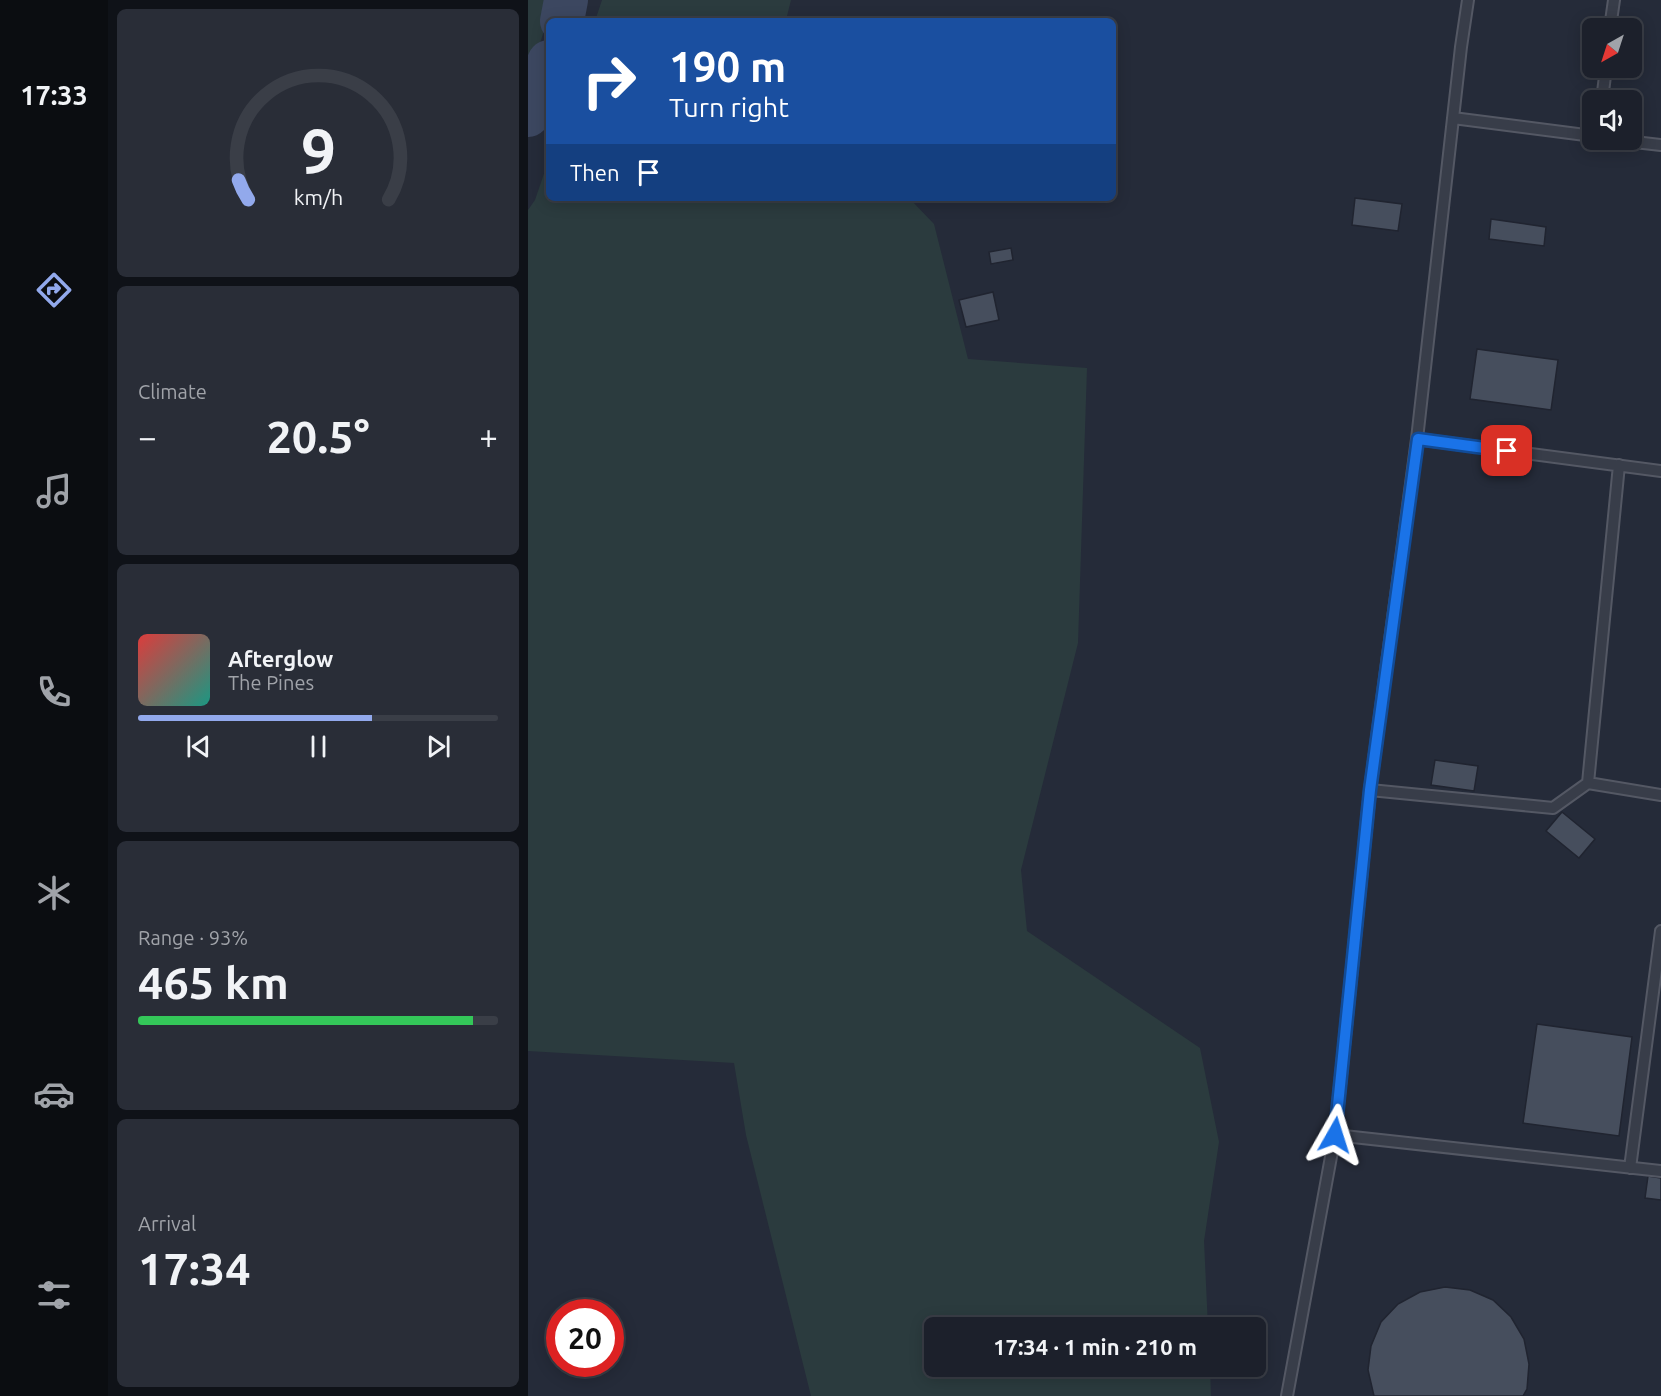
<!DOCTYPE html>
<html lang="en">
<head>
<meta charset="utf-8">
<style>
  :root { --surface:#1c202b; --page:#292d37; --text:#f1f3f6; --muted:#a0a3a9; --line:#3a3e47; --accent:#92a9ec }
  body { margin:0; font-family:Ubuntu,sans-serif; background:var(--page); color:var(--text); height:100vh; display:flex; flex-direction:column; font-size:22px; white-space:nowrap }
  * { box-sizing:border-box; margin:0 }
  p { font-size:20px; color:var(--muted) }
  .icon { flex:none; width:33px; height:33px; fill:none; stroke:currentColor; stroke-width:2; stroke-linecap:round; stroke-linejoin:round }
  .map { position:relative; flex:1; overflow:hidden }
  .details { display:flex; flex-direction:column; gap:9px; padding:9px; background:#0f1218; width:420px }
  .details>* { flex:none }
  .guide { position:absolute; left:18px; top:18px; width:570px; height:183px; border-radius:9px; box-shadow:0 3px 15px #0003,0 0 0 2px var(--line); background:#1a4fa0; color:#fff; overflow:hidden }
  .needle { width:39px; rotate:219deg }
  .buttons { position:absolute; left:1054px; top:18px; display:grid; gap:12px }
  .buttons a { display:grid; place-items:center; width:60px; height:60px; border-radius:9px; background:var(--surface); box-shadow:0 3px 15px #0003,0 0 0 2px var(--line); font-size:30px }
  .speed { position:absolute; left:18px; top:1299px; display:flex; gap:12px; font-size:30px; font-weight:700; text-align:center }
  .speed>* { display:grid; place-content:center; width:78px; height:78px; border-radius:50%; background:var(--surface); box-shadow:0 3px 15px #0003,0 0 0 2px var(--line); line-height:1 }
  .speed .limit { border:9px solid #d22; background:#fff; color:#111 }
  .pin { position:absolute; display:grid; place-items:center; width:51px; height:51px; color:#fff; margin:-26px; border-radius:12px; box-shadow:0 3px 9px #0006 }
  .me { position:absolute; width:66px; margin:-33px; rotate:6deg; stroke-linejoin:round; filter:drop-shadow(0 0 4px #0008) }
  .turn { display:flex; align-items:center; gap:21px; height:126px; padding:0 24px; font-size:27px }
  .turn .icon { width:78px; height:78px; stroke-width:2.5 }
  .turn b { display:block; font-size:42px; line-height:51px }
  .then { display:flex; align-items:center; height:57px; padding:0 24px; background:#0003; gap:12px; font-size:22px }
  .big { font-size:45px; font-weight:700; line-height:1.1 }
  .details .card { flex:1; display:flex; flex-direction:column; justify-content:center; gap:9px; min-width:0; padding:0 21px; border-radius:9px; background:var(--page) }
  .details .dial { align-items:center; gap:0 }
  .dial svg { height:156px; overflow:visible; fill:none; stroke:var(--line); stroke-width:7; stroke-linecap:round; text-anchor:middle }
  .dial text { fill:var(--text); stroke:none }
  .song { display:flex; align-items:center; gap:18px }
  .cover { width:72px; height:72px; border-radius:9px; background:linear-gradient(135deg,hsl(0 70% 55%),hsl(170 70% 35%)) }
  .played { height:6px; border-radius:3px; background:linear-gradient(90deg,var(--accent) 65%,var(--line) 65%) }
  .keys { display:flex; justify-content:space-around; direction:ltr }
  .heat { display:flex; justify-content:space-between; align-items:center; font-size:33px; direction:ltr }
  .charge { height:9px; border-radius:4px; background:linear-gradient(90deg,#34c759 93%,var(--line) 0) }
  .trip { position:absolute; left:396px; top:1317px; width:342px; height:60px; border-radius:9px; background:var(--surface); box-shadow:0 3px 15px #0003,0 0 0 2px var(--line); font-weight:700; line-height:60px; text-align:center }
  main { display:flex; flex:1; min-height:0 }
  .tabs { display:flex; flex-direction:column; width:108px; justify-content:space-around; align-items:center; background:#0b0d11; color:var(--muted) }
  .tabs .icon { width:42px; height:42px }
  .tabs .on { color:var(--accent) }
  .tabs b { font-size:27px; color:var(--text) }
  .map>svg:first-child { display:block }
  .green { fill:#2b3b3e }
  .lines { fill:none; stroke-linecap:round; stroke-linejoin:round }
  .river { stroke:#3c4760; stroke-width:44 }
  .building { fill:#464e5d; stroke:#202430; stroke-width:1.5 }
  .lane-casing { stroke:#545864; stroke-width:14 }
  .lane { stroke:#383d49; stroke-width:10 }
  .route-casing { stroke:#114b97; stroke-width:15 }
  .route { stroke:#1a73e8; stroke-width:10 }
</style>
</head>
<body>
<main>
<nav class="tabs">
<b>17:33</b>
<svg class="icon on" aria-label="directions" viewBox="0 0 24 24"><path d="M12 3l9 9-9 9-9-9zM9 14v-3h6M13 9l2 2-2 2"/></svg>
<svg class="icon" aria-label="music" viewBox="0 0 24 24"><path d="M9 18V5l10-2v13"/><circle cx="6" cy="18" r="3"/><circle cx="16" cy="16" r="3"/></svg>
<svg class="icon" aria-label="phone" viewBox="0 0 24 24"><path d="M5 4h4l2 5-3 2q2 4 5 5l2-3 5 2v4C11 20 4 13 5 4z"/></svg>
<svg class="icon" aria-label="climate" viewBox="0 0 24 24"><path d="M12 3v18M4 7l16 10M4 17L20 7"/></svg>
<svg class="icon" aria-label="car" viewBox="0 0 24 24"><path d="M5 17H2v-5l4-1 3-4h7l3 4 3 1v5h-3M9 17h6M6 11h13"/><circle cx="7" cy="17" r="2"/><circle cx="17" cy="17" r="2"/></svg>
<svg class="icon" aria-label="filters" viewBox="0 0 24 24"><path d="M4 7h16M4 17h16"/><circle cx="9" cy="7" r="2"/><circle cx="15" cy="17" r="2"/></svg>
</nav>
<section class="details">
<div class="card dial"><svg viewBox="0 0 100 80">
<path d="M14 69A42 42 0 1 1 86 69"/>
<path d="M14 69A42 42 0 0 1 9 59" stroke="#92a9ec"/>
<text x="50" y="56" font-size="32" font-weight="700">9</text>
<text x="50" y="72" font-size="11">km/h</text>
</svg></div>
<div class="card"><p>Climate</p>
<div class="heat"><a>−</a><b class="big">20.5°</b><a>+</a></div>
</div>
<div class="card">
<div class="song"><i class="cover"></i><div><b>Afterglow</b><p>The Pines</p></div></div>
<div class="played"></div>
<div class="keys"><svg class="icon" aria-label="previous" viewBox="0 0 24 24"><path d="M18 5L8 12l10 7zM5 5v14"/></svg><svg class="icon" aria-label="pause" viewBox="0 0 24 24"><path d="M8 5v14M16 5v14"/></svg><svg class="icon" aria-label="next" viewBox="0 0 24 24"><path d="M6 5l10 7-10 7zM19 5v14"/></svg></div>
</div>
<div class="card"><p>Range · 93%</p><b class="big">465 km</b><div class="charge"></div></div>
<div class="card"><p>Arrival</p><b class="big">17:34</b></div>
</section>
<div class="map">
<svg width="1133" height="1396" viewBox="0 0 1133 1396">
  <rect width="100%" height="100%" fill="#252b39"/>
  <!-- green -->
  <path class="green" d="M0,0H26L0,80Z
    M74,0H263L259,16L261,21H67Z
    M21,159V198H381L406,224L440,359L559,368L550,643L493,870L499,931L672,1048L691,1142L676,1241L680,1327L406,1328V1366L682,1367L683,1396H283L218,1135L206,1063L0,1051V210L7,200Z"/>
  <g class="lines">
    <!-- river -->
    <path class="river" d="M34,21L38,0
      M0,115L21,62"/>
  </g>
  <!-- building -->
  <path class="building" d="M827,198L874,204L870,231L824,225Z
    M963,219L1018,227L1016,246L961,239Z
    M483,248L485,260L463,264L461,252Z
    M465,292L471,320L438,327L431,300Z
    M949,349L1030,360L1023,410L942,399Z
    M907,760L950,766L946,791L903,785Z
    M1034,812L1067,839L1051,858L1018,831Z
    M1009,1024L1104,1037L1091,1136L995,1123Z
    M1120,1176L1133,1178V1200L1117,1198Z
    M917,1287L942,1290L965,1300L983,1317L996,1339L1001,1364L999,1389L995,1396H846L840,1370L843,1346L853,1322L870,1304L892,1292Z"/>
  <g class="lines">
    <!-- lane casing -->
    <g class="lane-casing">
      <path id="lane" d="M1082,28L1086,0
        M1074,100L1078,68
        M925,118L1065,136
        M1089,140L1133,145
        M889,439L1133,471
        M1060,783L1091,465
        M842,790L1025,808L1060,783L1133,795
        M807,1135L1133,1171
        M1102,1168L1133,931
        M759,1396L807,1135L842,790L889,439L933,47L940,0"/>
    </g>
    <!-- lane -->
    <use href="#lane" class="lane"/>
  </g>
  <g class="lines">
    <!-- route casing -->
    <g class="route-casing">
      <path id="route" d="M807,1135L842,790L890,439L979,451"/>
    </g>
    <!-- route -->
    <use href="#route" class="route"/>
  </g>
</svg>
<div class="buttons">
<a><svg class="needle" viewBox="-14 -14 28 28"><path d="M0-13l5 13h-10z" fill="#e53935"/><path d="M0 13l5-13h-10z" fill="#a0a3a9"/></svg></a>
<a><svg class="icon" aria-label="sound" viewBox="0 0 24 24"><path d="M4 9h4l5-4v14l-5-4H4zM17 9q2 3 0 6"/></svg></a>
</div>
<div class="speed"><div class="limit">20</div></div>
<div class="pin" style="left:979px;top:451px;background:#d93025"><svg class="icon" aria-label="arrive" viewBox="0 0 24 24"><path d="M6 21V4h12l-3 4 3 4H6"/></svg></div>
<svg class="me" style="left:807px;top:1135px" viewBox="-20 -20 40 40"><path d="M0-17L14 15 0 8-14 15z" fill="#1a73e8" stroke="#fff" stroke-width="4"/></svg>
<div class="trip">17:34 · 1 min · 210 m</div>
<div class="guide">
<div class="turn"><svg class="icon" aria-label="right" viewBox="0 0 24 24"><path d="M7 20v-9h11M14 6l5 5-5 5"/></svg><div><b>190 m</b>Turn right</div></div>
<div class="then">Then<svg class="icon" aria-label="arrive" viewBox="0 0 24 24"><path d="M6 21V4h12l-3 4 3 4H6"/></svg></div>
</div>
</div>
</main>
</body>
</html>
